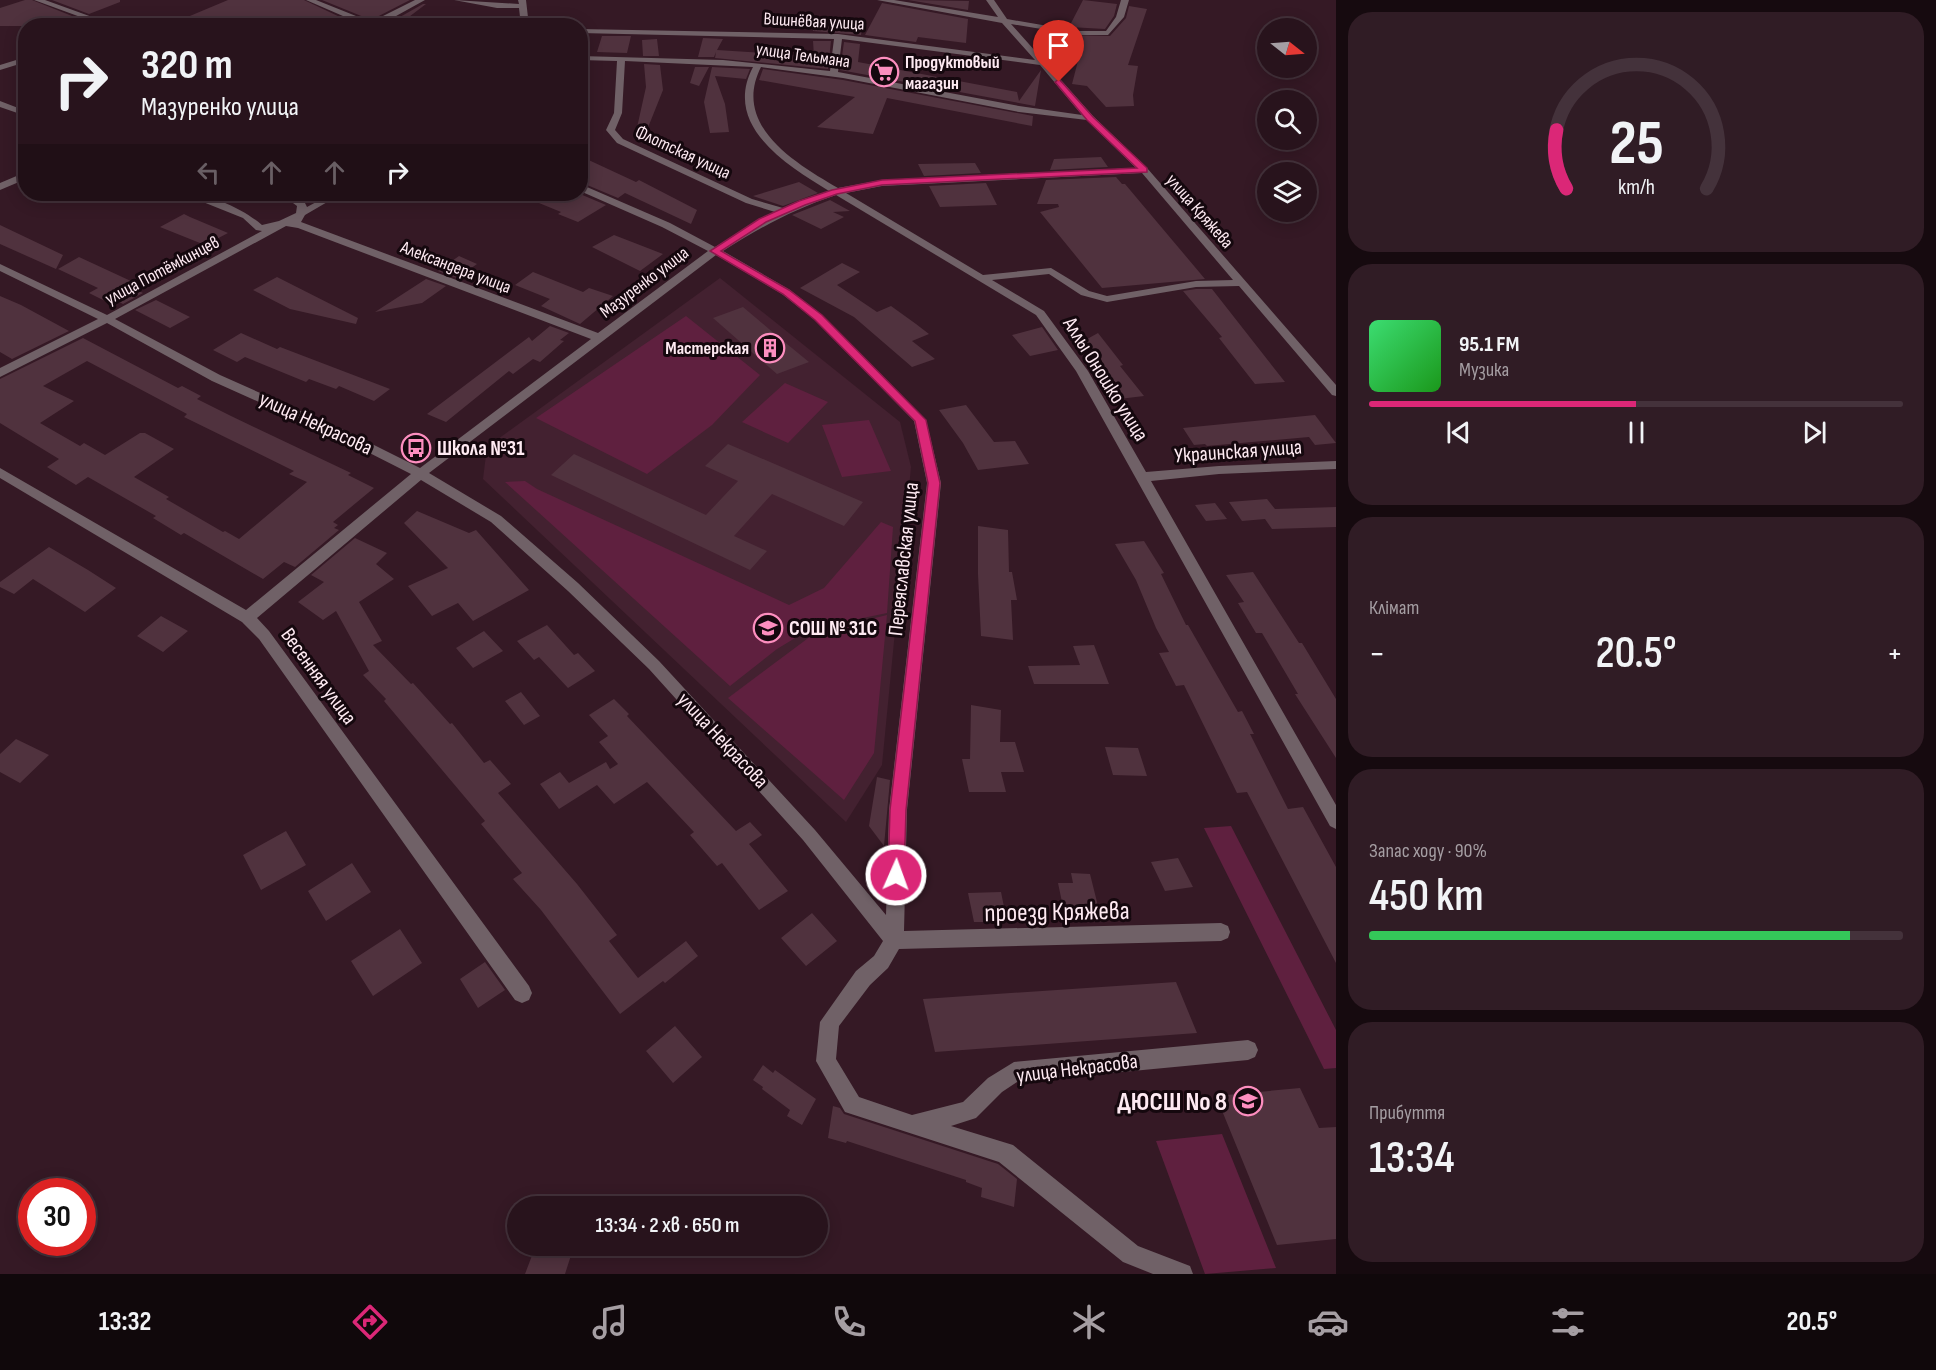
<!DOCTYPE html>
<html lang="uk">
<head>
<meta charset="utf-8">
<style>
  :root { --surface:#28131c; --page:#301c25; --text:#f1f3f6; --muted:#a59ea3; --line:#44323b; --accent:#db2777 }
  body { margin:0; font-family:"Sofia Sans Condensed",sans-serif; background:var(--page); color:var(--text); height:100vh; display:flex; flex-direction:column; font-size:22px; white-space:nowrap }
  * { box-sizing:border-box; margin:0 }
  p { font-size:20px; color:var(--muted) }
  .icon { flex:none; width:33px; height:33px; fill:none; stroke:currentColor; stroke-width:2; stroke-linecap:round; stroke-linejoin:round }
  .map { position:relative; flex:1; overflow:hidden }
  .drawer { display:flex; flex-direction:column; gap:12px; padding:12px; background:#160a0f; width:600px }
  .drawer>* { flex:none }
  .guide { position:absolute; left:18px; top:18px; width:570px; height:183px; border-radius:24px; box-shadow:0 3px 15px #0003,0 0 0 2px var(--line); background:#28131c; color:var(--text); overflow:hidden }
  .needle { width:39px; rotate:107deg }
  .buttons { position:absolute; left:1257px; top:18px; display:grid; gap:12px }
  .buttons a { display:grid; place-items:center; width:60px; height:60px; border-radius:50%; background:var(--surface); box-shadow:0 3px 15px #0003,0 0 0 2px var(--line); font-size:30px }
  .speed { position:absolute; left:18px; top:1178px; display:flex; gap:12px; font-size:30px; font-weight:700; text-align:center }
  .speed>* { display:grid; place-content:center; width:78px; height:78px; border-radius:50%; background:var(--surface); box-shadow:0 3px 15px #0003,0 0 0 2px var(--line); line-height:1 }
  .speed .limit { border:9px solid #d22; background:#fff; color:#111 }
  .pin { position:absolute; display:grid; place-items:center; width:51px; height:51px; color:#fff; margin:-62px -26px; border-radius:50% 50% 50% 0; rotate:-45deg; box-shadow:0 0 6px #0007 }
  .pin .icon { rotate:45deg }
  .me { position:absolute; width:66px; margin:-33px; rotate:2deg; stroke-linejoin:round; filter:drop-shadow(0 0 4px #0008) }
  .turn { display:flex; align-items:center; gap:21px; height:126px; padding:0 24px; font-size:27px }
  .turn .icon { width:78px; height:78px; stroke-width:2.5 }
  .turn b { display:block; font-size:42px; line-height:51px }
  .lanes { display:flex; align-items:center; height:57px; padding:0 24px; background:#0003; justify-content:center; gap:30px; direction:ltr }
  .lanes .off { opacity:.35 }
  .big { font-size:45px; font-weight:600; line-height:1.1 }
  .drawer .widget { flex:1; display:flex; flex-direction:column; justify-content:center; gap:9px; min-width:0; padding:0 21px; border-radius:24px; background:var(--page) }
  .drawer .dial { align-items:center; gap:0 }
  .dial svg { height:156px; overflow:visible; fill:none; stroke:var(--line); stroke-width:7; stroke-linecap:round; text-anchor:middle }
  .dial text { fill:var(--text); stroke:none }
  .song { display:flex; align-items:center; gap:18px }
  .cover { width:72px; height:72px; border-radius:9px; background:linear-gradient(135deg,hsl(140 70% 55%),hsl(120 70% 35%)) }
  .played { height:6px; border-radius:3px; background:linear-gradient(90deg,var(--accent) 50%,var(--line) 50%) }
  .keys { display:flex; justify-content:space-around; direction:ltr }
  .heat { display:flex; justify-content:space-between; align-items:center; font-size:33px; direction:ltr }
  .charge { height:9px; border-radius:4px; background:linear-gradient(90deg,#34c759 90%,var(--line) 0) }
  .trip { position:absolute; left:507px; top:1196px; width:321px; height:60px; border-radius:30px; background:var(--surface); box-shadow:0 3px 15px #0003,0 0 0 2px var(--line); font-weight:600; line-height:60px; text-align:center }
  .tabs { display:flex; height:96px; justify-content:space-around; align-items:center; background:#10080b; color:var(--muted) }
  .tabs .icon { width:42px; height:42px }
  .tabs .active { color:var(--accent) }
  .tabs b { font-size:27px; color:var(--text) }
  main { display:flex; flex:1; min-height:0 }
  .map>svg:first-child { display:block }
  .built { fill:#432130 }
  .green { fill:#5f203f }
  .building { fill:#50323e; fill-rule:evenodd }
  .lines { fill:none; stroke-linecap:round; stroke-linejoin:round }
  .street { fill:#706167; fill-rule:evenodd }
  .route { fill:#db2777; stroke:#8e194d; stroke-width:1.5 }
  .labels { text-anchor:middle; stroke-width:6; stroke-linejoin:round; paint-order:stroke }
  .far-street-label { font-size:18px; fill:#feeaf2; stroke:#15080e }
  .far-poi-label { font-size:18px; font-weight:bold; fill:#feeaf2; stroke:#15080e; text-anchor:start }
  .street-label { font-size:21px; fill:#feeaf2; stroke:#15080e }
  .poi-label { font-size:21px; font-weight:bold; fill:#feeaf2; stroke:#15080e; text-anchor:start }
  .near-street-label { font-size:26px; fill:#feeaf2; stroke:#15080e }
  .near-poi-label { font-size:26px; font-weight:bold; fill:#feeaf2; stroke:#15080e; text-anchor:end }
</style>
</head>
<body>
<main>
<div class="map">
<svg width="1336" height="1274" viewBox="0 0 1336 1274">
  <rect width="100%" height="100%" fill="#351925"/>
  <!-- built -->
  <path class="built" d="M720,278L900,422L911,467L882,765L846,822L483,479L487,447Z"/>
  <!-- green -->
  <path class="green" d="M686,316L760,375L712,425L647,474L536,418Z
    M785,383L828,402L788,443L742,422Z
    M869,420L891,471L842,477L822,425Z
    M525,481L537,489L789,605L824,588L881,522L893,527L887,613L810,629L777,649L730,686L505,482Z
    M887,615L874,753L844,800L728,698L815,633Z
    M1231,826L1336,1030V1068L1324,1069L1204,828Z
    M1222,1134L1276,1268L1205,1274L1156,1141Z"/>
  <!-- building -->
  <path class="building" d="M25,0H32L77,18L57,26H0V8Z
    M52,0H120V2L89,14Z
    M228,0H304L359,26H166Z
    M322,0H410L371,20Z
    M908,0L969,1L968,10Z
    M1083,0L1117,4L1114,16L1105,29L1069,27Z
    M882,3L968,19L966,43L918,37L916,42L865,35Z
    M423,4H426L397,26H384Z
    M1129,6L1147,9L1128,65L1138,66L1133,95L1134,106L1106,107L1087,86L1072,84L1079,57L1053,52L1065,35L1110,36L1126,18Z
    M812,25L862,28L861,35L813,31Z
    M602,36H631L627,53L597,52Z
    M703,38L723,39L717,50L814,56L813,41H831L828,69L715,58L716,52L714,57H698Z
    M657,39L659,56H643L642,40Z
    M844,42L860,44L858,62L1017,92L1019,101L1041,70L1035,106L840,70Z
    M644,64L660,65L663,90L645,135L636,132L646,87Z
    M695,67H709L699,86L690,83Z
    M712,67L750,69L746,79L715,76L725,104L729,132L710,133L704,102Z
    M763,69L843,80L1033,116L1032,126L887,98L873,134L817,127L855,97L759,80Z
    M580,156L636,182L639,180L697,210L691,224L625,193L618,198L580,182Z
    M1101,157L1108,167L1050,170L1054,159Z
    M975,163L981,173L924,176L918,164Z
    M1116,177L1122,184H1125L1205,279L1102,288L1040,212L1059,207L1058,204H1037L1046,180Z
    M799,182L818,193L783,206L753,196Z
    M986,183L997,205L940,207L929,186Z
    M517,194H580L606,205L578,222L558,214L561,212Z
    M830,200L850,211L833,212L844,217L821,229L792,215Z
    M184,214L190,217L228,233L205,245L160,227Z
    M0,225L63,255L56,269L0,244Z
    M614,235L663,254L640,271L592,247Z
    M459,256L477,264L457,278L438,271Z
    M79,257L133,282L127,285L143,293L123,304L119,302L113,305L89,293L98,288L58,269Z
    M842,263L860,272L837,285L877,312L891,306L916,324L929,334L912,341L935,359L912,367L854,317L800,288Z
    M533,272L583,292L589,288L613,296L580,324L541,306L550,299L515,285Z
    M277,277L358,318L356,324L290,309L253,290Z
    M426,279L446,286L422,303L375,312Z
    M1196,289H1212L1285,382L1255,384L1219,338L1222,337L1183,291Z
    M0,296L21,305L69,331L12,359L0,352Z
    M156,300L190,317L170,328L135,310Z
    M743,307L776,335L809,362L777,374L713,318Z
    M550,326L569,333L560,340L564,341L540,362L533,359L513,374L509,371L446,422L427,414L529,337L532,341Z
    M1042,327L1058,350L1030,356L1012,335Z
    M241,333L277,349L280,347L390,389L374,401L339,386L336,389L309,379L306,382L245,357L237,362L213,350Z
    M1098,333L1123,365L1120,366L1144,396L1119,399L1105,381L1108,380L1080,343Z
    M83,338L178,388L182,386L201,396L197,399L231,416L351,473L348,475L374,488L333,522L338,525L334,528L339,530L295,567L284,562L263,579L184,533L181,535L153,518L156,516L88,477L76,485L47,467L59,459L0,423V379ZM87,361L187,414L184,417L294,471L289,474L307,482L239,539L225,531L223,532L166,499L169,497L134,477L174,449L145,433H140L105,455L84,443L80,446L40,423L74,401L43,386Z
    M966,405L994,442L1015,441L1029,464L978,470L963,443L939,410Z
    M1315,415L1336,443L1315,445L1309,437L1207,446L1205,444L1194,445L1183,428Z
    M728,444L863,502L844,526L772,494L734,536L767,551L750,570L551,475L574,454L706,515L738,481L705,466Z
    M1267,499L1275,509L1336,507V527L1272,529L1265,519L1242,521L1229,502Z
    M1215,503L1227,519L1206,521L1195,505Z
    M417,511L469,533L476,530L529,590L473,621L458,603L432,616L408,586L448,568L404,523Z
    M978,526L1008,530L1009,572H1012L1017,600H1011L1013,640L981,636L978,574Z
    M355,538L387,553L376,564L394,579L359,602L382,641L373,645L411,684L413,683L450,724L452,723L484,763L490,760L511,784L498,793L577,884L617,935L609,941L638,978L686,941L698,956L665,983L663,981L620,1014L541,910L513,879L522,873L481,824L485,821L384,701L386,699L363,675L369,671L336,611L323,620L298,602L324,582L311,575Z
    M1144,541L1164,573L1161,574L1186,625H1188L1238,712L1242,711L1254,734H1250L1288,809L1303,807L1336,867V963L1247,792L1237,793L1184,685L1176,686L1159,653L1169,652L1156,628L1136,580L1115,544Z
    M49,547L88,570L116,588L85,612L33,579L14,594L0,587V582Z
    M1253,572L1299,643H1302L1336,699V758L1295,694H1298L1262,633H1256L1238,603L1244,602L1226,575Z
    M161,616L188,631L163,652L137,636Z
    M547,625L574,655L578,653L595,671L568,688L539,657L534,660L517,641Z
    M484,631L503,651L473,668L456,648Z
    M1094,645L1109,684H1034L1028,666L1080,665L1073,646Z
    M521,692L540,716L524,725L505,701Z
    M614,699L629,714L627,716L736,831L750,822L762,835L749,844L788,891L759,910L722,863L717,866L690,835L694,832L647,782L614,804L597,785L559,809L540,784L560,772L569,783L606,762L610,769L618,764L599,742L608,736L589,715Z
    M971,705L1001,710L1000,742H1015L1024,772H1001L1006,792H969L962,759H970Z
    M16,739L49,755L20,783L0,772V754Z
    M1105,747L1138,748L1147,776L1113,775Z
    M877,777L890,780L884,846L869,826Z
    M286,831L306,865L261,890L243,855Z
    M1178,858L1193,887L1165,891L1151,862Z
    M352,863L371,892L326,921L308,891Z
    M1071,873L1090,874L1102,922L1066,921L1058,883H1073Z
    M1001,892L1007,922H974L968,893Z
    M812,913L837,941L806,966L781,938Z
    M400,929L422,963L373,996L351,961Z
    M485,962L505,990L478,1008L460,979Z
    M1176,982L1197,1033L935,1052L923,999Z
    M675,1026L702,1057L673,1083L646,1051Z
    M763,1065L773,1073L775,1070L816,1099L802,1125L787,1116L790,1110L762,1089L763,1087L753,1080Z
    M1300,1088L1319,1128L1336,1127V1239L1277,1245L1216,1096Z
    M833,1106L840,1108L844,1114L998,1164L1017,1179L1014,1207L981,1197L982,1188L966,1182V1180L847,1141L846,1143L828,1138Z
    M536,1245H563L573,1249L565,1274H525Z"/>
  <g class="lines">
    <!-- street -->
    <path class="street" d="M34,0H45L117,26H105Z
      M306,0H316L371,22L415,0H425L378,26H366Z
      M454,0L519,4L518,0H526L529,26H521L519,8H497Z
      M877,0H894L998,17L986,0H994L1007,19L1077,31H1106L1116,17L1121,0H1129L1124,17L1108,35H1077L1011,24L1093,116L1147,168L1336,385V396L1332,395L1239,286L1196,287L1107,302L1081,295L1049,274L992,280L1044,311L1088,371L1146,472L1219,466L1336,461V469L1219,474L1151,481L1336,805V829L1330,826L1076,371L1036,315L836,195C794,209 759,228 723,251L790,290L823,316L926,420L941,483L907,810L904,931L1221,923L1228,926L1230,932L1228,938L1221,941L899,949L888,968L870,985L839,1026L836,1059L859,1097L912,1115L963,1102L988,1078L1014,1062L1248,1040L1255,1043L1258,1050L1255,1057L1248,1060L1017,1082L1002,1092L976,1118L951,1126L1013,1145L1138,1246L1190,1266L1193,1274H1153L1123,1262L999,1162L845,1112L816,1061L820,1022L856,971L874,956L883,941L803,840L649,669L568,591L491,522L421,480L257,618L269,631L529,986L532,993L529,1000L522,1003L515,1000L259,639L242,622L0,478V468L246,610L411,474L342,439L212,381L107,323L0,377V368L98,319L0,271V264L107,315L262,231L256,230L243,218L188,196L187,194C211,194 243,209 262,225L279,221L296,213L297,206L281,194H291L305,203L307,207L331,194H341L305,215L301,222L598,333L708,251L662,227L580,191V184L670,223L715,247L775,212L746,203L617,143L606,130L614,113L617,61L580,60V56L723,60L830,71L834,39L580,33V29L838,34L1035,60L1002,23ZM842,39L1040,65L1082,115L1019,106L838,72ZM625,61L753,67C722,126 787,165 829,191L783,208L752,199L623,139L615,130L622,113ZM761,67L843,78L1019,112L1087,120L1136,168L882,180L838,188C797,164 731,126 761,67ZM1142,173L1233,280L1196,281L1107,296L1089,291L1051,268L983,275L846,193L882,186ZM286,226L298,228L591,339L420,468L350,433L220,375L115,319ZM716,255L782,294L815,320L914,421L927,483L889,810L886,915L815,830L659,661L578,583L501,516L429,473Z
      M26,57V62L0,70V65Z
      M0,101L26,111V116L0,107Z
      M26,172V179L0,190V183Z"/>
  </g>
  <!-- route -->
  <path class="route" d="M1059,79L1093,117L1147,168V172L882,185L837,194L805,205L766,222L721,251L789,290L822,315L926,420L940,483L906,810L904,875L902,881L896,883L890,881L888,875L890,810L928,483L915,421L815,320L783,294L710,251L759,219L799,201L832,190L882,180L1137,168L1087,120L1055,82Z"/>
  <!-- icons -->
  <defs>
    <g id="supermarket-ring" transform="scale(1.5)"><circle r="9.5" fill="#15080e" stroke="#fd8ebf" stroke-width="1.5"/><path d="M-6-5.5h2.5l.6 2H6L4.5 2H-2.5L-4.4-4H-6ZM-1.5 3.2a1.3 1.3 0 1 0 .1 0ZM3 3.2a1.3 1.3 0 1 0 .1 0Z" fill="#fd8ebf"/></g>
    <g id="building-ring" transform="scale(1.5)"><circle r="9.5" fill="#15080e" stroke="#fd8ebf" stroke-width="1.5"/><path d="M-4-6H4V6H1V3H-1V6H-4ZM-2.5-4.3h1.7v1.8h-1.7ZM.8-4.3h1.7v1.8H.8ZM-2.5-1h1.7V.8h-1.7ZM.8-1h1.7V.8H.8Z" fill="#fd8ebf"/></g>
    <g id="bus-ring" transform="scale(1.5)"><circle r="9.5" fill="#15080e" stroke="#fd8ebf" stroke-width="1.5"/><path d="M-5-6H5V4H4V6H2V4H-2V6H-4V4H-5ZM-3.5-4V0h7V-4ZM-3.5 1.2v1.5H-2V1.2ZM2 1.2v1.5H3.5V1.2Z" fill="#fd8ebf"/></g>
    <g id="school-ring" transform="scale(1.5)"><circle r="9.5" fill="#15080e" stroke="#fd8ebf" stroke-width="1.5"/><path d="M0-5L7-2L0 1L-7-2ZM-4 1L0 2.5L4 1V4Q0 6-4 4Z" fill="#fd8ebf"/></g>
  </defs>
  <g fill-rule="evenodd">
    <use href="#supermarket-ring" x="884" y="72"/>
    <use href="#building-ring" x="770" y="348"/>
    <use href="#bus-ring" x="416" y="448"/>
    <use href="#school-ring" x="768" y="628"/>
    <use href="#school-ring" x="1248" y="1101"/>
  </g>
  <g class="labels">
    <!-- far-street labels -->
    <g class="far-street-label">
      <text transform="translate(814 21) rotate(3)" y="6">Вишнёвая улица</text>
      <text transform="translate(803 55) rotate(8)" y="6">улица Тельмана</text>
      <text transform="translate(683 152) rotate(25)" y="6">Флотская улица</text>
      <text transform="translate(1200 211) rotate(49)" y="6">улица Кряжева</text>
      <text transform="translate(456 267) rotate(21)" y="6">Александера улица</text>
      <text transform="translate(162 270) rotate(-28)" y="6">улица Потёмкинцев</text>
      <text transform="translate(644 282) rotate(-37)" y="6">Мазуренко улица</text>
    </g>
    <!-- far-poi labels -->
    <g class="far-poi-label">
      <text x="905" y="68">Продуктовый<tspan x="905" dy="21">магазин</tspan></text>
      <text x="749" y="354" text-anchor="end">Мастерская</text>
    </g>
    <!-- street labels -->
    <g class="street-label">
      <text transform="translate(1106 379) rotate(58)" y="7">Аллы Оношко улица</text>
      <text transform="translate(316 423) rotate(25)" y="7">улица Некрасова</text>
      <text transform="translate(1238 451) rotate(-4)" y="7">Украинская улица</text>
      <text transform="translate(903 559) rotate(-84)" y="7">Переяславская улица</text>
      <text transform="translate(319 676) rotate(54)" y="7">Весенняя улица</text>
      <text transform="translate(723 740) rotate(47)" y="7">улица Некрасова</text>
      <text transform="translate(1077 1068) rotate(-7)" y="7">улица Некрасова</text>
    </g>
    <!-- poi labels -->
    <g class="poi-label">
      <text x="437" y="455">Школа №31</text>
      <text x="789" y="635">СОШ № 31С</text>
    </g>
    <!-- near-street labels -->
    <g class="near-street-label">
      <text transform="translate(1057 911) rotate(-1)" y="9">проезд Кряжева</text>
    </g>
    <!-- near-poi labels -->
    <g class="near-poi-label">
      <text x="1227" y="1110">ДЮСШ No 8</text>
    </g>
  </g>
</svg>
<div class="buttons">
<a><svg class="needle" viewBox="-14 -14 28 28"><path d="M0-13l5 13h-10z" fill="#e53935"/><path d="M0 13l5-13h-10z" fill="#a59ea3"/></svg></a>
<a><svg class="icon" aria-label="search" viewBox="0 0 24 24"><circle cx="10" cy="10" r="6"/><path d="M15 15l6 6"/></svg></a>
<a><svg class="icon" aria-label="layers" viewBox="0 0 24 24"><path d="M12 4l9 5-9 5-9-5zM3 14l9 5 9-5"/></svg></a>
</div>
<div class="speed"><div class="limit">30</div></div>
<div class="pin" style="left:1059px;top:82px;background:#d93025"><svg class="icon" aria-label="arrive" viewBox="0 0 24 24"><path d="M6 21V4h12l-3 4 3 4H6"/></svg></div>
<svg class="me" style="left:896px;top:875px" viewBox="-20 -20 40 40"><circle r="17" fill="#db2777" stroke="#fff" stroke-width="3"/><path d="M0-11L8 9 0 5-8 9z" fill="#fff"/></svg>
<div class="trip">13:34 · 2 хв · 650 m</div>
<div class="guide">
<div class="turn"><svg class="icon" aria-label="right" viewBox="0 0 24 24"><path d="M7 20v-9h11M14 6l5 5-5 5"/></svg><div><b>320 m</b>Мазуренко улица</div></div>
<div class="lanes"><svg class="icon off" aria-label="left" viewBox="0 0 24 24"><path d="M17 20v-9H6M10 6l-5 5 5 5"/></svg><svg class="icon off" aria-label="ahead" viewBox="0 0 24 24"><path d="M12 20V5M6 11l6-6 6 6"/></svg><svg class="icon off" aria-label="ahead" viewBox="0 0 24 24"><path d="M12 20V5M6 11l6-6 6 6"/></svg><svg class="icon" aria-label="right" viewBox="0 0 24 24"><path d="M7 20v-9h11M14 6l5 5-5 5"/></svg></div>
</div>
</div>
<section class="drawer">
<div class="widget dial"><svg viewBox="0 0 100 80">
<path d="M14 69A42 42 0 1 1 86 69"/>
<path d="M14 69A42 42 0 0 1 9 39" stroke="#db2777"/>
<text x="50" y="56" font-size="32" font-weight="700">25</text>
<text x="50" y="72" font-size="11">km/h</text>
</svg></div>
<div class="widget">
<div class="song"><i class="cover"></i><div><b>95.1 FM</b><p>Музика</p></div></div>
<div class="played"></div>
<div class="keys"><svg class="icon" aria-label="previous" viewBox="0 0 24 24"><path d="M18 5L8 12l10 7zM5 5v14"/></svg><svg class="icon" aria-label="pause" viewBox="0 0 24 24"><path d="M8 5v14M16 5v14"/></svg><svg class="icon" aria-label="next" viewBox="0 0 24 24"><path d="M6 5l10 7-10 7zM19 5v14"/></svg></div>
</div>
<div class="widget"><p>Клімат</p>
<div class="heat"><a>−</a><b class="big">20.5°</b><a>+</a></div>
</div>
<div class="widget"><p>Запас ходу · 90%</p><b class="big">450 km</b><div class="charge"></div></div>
<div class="widget"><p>Прибуття</p><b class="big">13:34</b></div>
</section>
</main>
<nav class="tabs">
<b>13:32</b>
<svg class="icon active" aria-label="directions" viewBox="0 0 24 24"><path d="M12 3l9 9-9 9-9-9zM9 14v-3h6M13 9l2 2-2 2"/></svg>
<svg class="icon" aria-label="music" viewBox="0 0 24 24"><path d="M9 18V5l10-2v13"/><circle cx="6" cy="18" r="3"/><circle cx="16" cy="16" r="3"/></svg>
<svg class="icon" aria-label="phone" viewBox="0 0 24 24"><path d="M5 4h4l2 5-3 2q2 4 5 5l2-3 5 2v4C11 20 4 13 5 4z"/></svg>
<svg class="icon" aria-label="climate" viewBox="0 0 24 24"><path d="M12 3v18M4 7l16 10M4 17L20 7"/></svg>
<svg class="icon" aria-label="car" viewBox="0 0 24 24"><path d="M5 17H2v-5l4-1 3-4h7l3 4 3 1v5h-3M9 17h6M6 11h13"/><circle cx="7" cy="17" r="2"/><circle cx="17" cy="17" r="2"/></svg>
<svg class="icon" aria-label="filters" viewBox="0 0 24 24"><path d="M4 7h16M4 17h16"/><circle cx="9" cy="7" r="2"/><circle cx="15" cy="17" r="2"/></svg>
<b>20.5°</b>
</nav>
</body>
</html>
